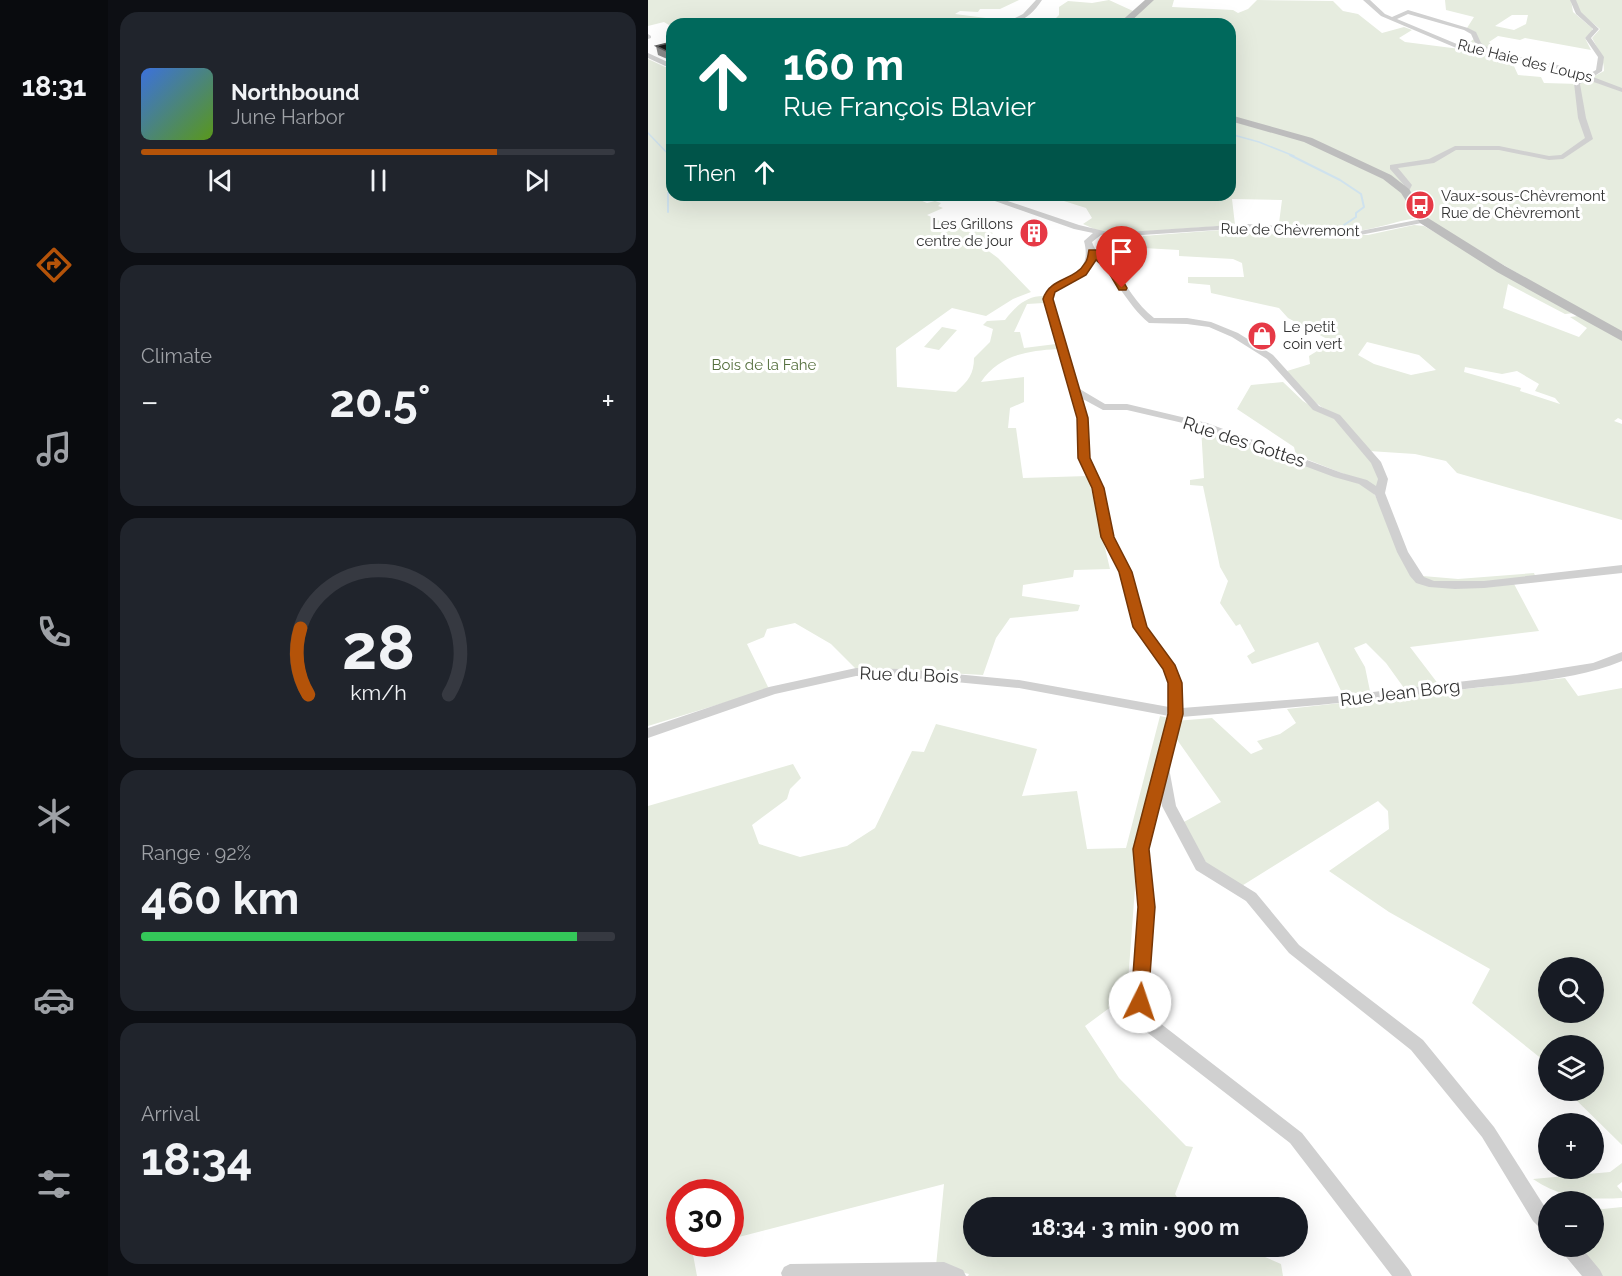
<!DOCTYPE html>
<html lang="en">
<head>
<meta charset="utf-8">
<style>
  :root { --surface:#171b24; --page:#20242c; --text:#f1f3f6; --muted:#9ea1a6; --line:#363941; --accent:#b45309 }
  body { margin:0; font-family:Raleway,sans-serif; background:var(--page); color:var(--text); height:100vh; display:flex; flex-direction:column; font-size:22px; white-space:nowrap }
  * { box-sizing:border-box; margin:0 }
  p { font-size:20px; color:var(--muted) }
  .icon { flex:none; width:33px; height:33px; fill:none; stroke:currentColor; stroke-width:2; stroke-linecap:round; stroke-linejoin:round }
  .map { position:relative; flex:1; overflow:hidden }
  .side { display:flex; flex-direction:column; gap:12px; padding:12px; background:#0d0f14; width:540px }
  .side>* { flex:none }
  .hud { position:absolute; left:18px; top:18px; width:570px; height:183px; border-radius:18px; box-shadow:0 6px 24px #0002; background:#00695c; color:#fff; overflow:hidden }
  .controls { position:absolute; left:890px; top:957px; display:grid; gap:12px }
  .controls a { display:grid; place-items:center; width:66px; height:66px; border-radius:50%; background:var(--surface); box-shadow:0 6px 24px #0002; font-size:30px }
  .speed { position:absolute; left:18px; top:1179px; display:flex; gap:12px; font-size:30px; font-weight:700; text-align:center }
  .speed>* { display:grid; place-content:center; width:78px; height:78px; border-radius:50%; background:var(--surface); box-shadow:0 6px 24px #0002; line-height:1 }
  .speed .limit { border:9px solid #d22; background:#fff; color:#111 }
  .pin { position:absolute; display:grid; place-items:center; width:51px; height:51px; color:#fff; margin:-62px -26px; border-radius:50% 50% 50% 0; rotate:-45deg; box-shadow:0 0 6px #0007 }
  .pin .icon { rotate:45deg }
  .me { position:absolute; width:66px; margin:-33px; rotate:4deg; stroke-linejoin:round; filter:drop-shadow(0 0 4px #0008) }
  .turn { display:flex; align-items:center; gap:21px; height:126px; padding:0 18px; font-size:27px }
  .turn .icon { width:78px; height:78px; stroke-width:2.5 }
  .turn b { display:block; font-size:42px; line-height:51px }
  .then { display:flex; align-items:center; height:57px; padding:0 18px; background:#0003; gap:12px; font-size:22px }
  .big { font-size:45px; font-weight:700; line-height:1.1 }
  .side .card { flex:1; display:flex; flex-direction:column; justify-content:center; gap:9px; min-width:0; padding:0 21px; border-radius:18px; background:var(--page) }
  .side .dial { align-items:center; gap:0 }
  .dial svg { height:156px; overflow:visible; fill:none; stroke:var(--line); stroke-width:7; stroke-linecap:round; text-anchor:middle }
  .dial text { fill:var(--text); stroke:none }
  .song { display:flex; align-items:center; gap:18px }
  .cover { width:72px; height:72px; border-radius:9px; background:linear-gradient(135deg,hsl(220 70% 55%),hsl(90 70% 35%)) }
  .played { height:6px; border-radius:3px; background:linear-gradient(90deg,var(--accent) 75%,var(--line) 75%) }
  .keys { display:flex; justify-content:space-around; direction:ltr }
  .heat { display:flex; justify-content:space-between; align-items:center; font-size:33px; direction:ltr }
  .charge { height:9px; border-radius:4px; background:linear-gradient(90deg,#34c759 92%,var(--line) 0) }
  .trip { position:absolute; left:315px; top:1197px; width:345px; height:60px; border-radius:30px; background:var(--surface); box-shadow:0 6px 24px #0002; font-weight:700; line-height:60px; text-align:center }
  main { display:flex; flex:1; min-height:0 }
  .tab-bar { display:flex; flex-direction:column; width:108px; justify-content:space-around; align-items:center; background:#090b0e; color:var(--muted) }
  .tab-bar .icon { width:42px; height:42px }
  .tab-bar .current { color:var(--accent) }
  .tab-bar b { font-size:27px; color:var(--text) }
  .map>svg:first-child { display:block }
  .green { fill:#e6ecdf; fill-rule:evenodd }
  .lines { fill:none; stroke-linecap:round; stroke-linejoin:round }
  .stream-far1 { stroke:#cfe2ee; stroke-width:1.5 }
  .stream { stroke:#cfe2ee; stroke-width:2 }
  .minor { fill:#d0d0d0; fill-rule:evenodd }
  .secondary { fill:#bdbdbd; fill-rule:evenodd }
  .wall { fill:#8c8c8c }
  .building { fill:#1a1a1a; stroke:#5f5f5f; stroke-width:1.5 }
  .route { fill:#b45309; stroke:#753606; stroke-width:1.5 }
  .labels { text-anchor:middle; stroke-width:6; stroke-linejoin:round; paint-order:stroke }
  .far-street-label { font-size:15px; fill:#333; stroke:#fff }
  .far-poi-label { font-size:15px; fill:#333; stroke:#fff; text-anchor:start }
  .far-park-label { font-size:15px; fill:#56703f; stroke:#fff }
  .street-label { font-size:18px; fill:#333; stroke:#fff }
</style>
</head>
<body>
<main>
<nav class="tab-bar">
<b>18:31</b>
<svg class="icon current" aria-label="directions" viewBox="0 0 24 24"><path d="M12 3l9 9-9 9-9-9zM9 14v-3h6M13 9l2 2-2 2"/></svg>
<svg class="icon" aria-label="music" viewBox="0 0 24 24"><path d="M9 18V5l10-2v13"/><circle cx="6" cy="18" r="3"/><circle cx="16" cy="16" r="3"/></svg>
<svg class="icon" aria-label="phone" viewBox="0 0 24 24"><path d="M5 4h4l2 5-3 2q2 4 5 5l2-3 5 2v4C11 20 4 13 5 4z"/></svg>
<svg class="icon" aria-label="climate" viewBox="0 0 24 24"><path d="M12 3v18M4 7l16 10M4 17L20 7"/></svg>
<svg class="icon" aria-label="car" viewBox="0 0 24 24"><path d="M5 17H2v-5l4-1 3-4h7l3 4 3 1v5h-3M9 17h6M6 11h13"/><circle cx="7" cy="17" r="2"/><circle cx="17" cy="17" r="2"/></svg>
<svg class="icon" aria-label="filters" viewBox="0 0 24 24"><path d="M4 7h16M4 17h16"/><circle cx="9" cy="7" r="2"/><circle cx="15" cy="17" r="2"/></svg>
</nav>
<section class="side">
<div class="card">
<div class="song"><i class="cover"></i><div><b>Northbound</b><p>June Harbor</p></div></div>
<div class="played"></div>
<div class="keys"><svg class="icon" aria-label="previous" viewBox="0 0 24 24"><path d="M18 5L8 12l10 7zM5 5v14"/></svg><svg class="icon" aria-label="pause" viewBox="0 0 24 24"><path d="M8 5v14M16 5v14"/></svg><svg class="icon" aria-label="next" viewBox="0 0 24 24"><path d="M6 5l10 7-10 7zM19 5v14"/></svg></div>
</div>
<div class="card"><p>Climate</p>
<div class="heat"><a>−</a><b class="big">20.5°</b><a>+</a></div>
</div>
<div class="card dial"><svg viewBox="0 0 100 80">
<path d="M14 69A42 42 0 1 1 86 69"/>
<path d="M14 69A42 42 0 0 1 10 35" stroke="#b45309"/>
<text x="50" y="56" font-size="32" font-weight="700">28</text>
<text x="50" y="72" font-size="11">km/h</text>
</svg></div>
<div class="card"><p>Range · 92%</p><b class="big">460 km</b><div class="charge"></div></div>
<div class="card"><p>Arrival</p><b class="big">18:34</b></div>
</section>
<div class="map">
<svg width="974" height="1276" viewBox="0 0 974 1276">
  <rect width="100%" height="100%" fill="#fff"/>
  <!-- green -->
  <path class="green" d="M0,0H371L352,9H332L330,12L312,11L307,14L338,18L333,24H24V27L16,22L0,26Z
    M461,0L485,11L471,24H410L405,21L411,15V7L420,1L444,3Z
    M504,0H526L524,7L585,10L590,13L600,9L609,0L685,1L695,11L710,14L734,33L756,27L764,30L751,38L757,42L812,49L826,39V33L819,28L826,17L798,10L797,0H923L925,12L944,28V32L937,38L943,50L877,38L872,40L850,36L841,42L845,47L846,59L853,63L865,64L870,75L893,77L896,83L932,84L956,71C956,58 950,49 944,38L952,29L930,11L927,0H974V335L776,218C755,218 736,227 716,230C688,233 659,227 631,223L634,200L584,199L587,225L474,233L453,232L435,224L444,218L438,208L397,195H582V24H477ZM864,15H880L878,24L866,30L847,26Z
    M0,59L17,67H24V195H260L279,203L287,201L293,203L290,206L295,208L279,215L298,224L305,222L316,227L321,225L345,233L331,244L350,258L383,292L365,299L338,316L304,308L248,348L249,387L308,392C320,381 326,374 326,358L342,342L345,329L335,325L339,321L357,320C367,307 378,296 395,296L396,303L379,304L366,332H372L376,348L408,344L409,349C379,351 351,355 333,382L376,377V402L362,408L360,428H368L375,478L440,476L462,569L426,570L425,577L375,585L374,596L432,605L430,611L362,618L348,638L335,675L207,668L183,644L147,623L119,629L116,637L99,644L121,689L0,726Z
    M766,225L776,226L927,313L917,314L860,284L855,308L931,337L939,328L922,317L930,316L974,340V420L970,418L966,421L974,424V520L809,473L798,461L767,454L721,451L733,480L729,487L648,455L646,447L589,409L603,385L635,382L655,401L675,414L680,411C663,400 649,390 639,371L662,364L661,356L679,345L681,340L640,318L631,308L563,293L562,285L540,283V277H596L594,263L585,259L531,256V250L495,248V236L586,229L720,235ZM719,342L771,355L788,370L763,375L726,364L710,355ZM817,367L854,374L869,371L891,384L887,391L907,398L912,404L872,391L873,388L816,372Z
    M294,327L309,330L291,350L276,347Z
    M553,427L706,480L724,491L728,497L763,575L810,579L886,573L888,578L865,582L891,631L762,647L791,685L756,688L738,663L718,643L706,648L717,667L722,691L695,695L670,642L604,664L599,656L607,651L592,624L588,626L572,603L580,581L572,567L555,486L542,485V480L556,478Z
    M917,678L930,696L974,688V1145L919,1091L945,1090V1046H900V1064L824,1003L842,969L741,912L681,871L741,829L740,811L730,801L592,887L559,864L534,823L573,802L525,734L527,721L564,718L603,754L615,749L609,741L632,734L648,723L639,709ZM900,968H945V1012H900Z
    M512,716L521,718L490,848L479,995L437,1026L471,1078L538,1146L545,1147L527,1194L535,1207L326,1208V1246L594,1247L633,1264L635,1276H320L321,1274L288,1266L296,1184L83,1239L82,1192H32V1244H64L44,1249L49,1276H0V806L145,764L153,778L142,789L139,799L104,825L111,844L152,857L199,846L227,828L264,751L276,752L288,724L389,749L374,796L429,791L439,849L478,848Z
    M974,1163V1182L969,1186L974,1192V1198C941,1200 912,1198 885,1179L962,1172Z
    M945,1207L955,1209L974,1207V1276H950L927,1247L945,1246Z"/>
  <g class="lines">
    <!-- stream-far1 -->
    <path class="stream-far1" d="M0,133L22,156
      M582,134L611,142L646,156"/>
    <!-- stream -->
    <path class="stream" d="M21,155L24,158
      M642,155L692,180L713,194L716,207L708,213V217L696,225
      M20,212V193L24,188"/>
    <!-- minor -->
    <path class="minor" d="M388,0H394C384,15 373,24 355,24L375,14Z
      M715,0H722L737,14L744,17L760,10L820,28L828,32L833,43L845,51L918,67L939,75L948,70L950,57L937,38L945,29L928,14L922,0H928L933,12L951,29L943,38L956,57L954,71L945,77L974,88V92L940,80L932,84L938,118L945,139L915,159L901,160L851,150H808L786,163L750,168L764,185L760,193H754L756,185L742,169V165L781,159L807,146H851L901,156L913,155L937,138L930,118L926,83L934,77L914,70L848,55L813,50L733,16ZM760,14L816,30L823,34L828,45L835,49L816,47L749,19Z
      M0,34L3,36V38L0,39Z
      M0,53L24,64V69L0,58Z
      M330,195H342L431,225L464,233L599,224L712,231L779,218V222L712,235L599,228L464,237L453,235L444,242C447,253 457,258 464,267C479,285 488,304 506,318H539L563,322L590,333L625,355L671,406L692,415L733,462L740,479L737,493L760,552L776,577L786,581H836L974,565V573L836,588L807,589L781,587L768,583L762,576L749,552L727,495L711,484L686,477L552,427L479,410H455L433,398L439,418L441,458L455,488L465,537L483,572L498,627L528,668L533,683L534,708L691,696L869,675L945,663L974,652V661C925,681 869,683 817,689C722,701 628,709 533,717L521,768L528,806L558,862L608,893L651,945L775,1040L846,1127L900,1212V1232L894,1230L885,1221L834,1137L763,1050L641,953L598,901L548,870L514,806L513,799L500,849L505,907L500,1002L508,1020L654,1133L761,1270L764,1276H744L642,1143L496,1030L484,1002L491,907L486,849L521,716L371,688L255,677L208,676L127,694L0,738V728L121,687L208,668L255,669L371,680L521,707V683L516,669L486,628L471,572L453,537L445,488L431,458L429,418L396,299L400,288C423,276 444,271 436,241L445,233L426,229ZM447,259C468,277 479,305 501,323L539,324L561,327L584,337L619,359L665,410L686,419L723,463L730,479L728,486L719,480L694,473L559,423L479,404H457L430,388L404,299L407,291C423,283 440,277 447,259Z
      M911,1246H932L952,1270L955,1276H934L914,1252Z
      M296,1262L315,1270L318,1276H134L133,1273L136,1267L142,1264Z"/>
    <!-- secondary -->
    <path class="secondary" d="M497,0H506L480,24H470Z
      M582,115L664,138L743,175L761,189L780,218L857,266L974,331V341L849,272L772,223L753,193L735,179L656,142L582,121Z"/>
  </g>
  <!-- wall -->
  <path class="wall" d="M24,42V61L10,55L8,46Z"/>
  <!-- building -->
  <path class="building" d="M24,42V52L22,53L8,46Z"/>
  <!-- route -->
  <path class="route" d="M441,250H448L467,267L479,288L478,290H471L460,271L448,260L438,275L407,292L405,299L440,418L442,458L456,488L466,537L484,572L499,627L527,665L534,683L535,714L501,849L507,907L500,1002L498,1007L492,1009L485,1007L483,1002L490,907L485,849L520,714V683L515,669L485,627L471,572L453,537L444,488L430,458L429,418L395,299C402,277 427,281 437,263C440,260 440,254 441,250Z"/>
  <!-- icons -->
  <defs>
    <g id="bus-disc" transform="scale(1.5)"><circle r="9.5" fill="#e63946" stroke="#fff"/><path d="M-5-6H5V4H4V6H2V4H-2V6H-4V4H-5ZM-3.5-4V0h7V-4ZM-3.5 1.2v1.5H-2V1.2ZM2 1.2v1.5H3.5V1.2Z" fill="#fff"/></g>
    <g id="building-disc" transform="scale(1.5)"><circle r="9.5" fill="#e63946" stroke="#fff"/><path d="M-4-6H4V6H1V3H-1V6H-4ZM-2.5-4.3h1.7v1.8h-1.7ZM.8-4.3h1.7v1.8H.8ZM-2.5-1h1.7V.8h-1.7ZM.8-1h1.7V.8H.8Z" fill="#fff"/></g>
    <g id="shop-disc" transform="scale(1.5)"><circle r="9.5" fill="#e63946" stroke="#fff"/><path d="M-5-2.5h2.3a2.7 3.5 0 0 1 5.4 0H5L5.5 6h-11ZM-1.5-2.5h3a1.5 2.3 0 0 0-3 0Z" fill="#fff"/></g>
  </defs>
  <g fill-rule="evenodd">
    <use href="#bus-disc" x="772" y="205"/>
    <use href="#building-disc" x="386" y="233"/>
    <use href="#shop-disc" x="614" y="336"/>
  </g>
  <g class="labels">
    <!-- far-street labels -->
    <g class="far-street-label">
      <text transform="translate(877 61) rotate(14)" y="5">Rue Haie des Loups</text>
      <text transform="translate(642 230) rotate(1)" y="5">Rue de Chèvremont</text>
    </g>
    <!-- far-poi labels -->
    <g class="far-poi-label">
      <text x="793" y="201">Vaux-sous-Chèvremont<tspan x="793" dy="17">Rue de Chèvremont</tspan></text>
      <text x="365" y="229" text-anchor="end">Les Grillons<tspan x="365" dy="17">centre de jour</tspan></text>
      <text x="635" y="332">Le petit<tspan x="635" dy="17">coin vert</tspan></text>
    </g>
    <!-- far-park labels -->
    <g class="far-park-label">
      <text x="116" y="370">Bois de la Fahe</text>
    </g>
    <!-- street labels -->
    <g class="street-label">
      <text transform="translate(596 442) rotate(18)" y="6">Rue des Gottes</text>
      <text transform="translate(261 675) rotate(2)" y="6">Rue du Bois</text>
      <text transform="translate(752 693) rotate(-7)" y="6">Rue Jean Borg</text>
    </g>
  </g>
</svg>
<div class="controls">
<a><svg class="icon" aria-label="search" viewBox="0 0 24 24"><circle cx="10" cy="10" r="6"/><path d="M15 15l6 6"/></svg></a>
<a><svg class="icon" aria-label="layers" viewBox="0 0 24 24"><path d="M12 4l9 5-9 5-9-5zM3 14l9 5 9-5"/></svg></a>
<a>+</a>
<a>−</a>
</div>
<div class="speed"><div class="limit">30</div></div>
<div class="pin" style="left:474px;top:288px;background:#d93025"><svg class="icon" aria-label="arrive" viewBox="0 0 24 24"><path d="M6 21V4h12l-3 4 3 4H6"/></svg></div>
<svg class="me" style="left:492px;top:1002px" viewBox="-20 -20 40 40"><circle r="19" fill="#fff"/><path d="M0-13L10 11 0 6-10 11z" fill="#b45309"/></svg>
<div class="trip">18:34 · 3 min · 900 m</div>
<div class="hud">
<div class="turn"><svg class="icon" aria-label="ahead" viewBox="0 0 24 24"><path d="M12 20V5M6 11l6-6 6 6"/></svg><div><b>160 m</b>Rue François Blavier</div></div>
<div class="then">Then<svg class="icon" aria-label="ahead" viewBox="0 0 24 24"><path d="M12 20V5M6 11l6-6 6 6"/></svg></div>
</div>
</div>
</main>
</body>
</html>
